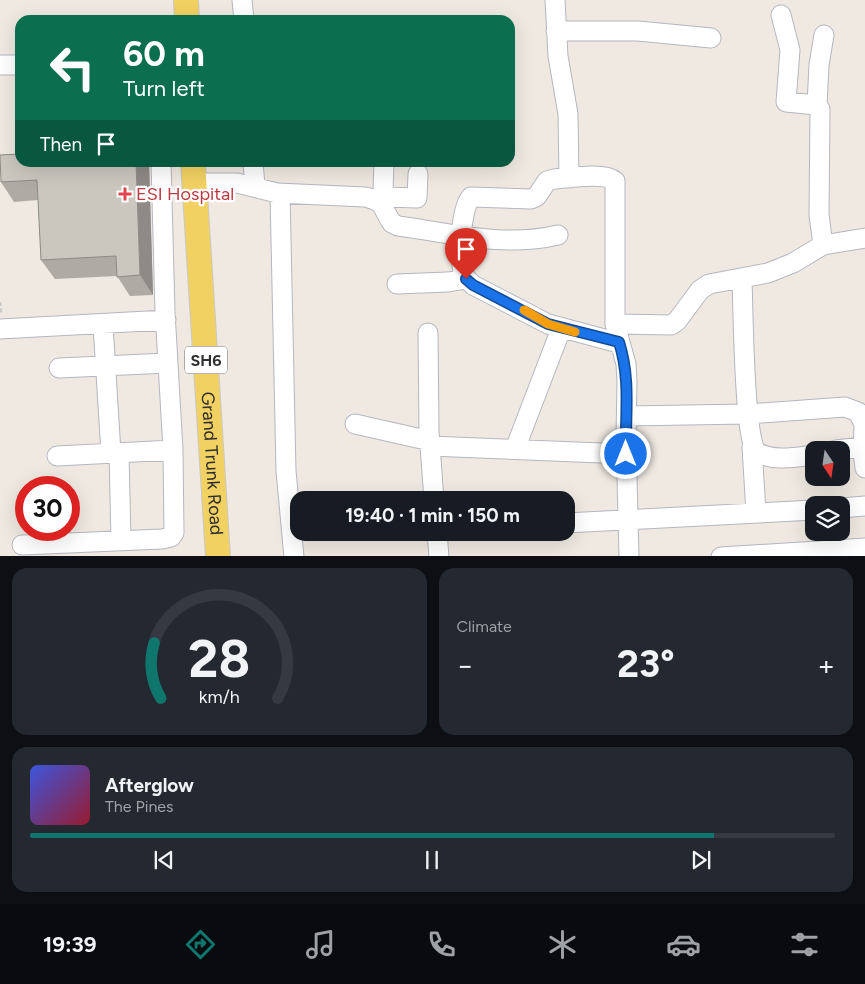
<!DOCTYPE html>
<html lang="en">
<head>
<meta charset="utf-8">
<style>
  :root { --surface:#171b24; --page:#242831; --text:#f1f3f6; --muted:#9ea1a6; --line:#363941; --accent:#0f766e }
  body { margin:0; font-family:Figtree,sans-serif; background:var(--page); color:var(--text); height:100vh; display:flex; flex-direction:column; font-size:19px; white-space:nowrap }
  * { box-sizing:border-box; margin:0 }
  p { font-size:16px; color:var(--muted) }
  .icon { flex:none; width:28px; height:28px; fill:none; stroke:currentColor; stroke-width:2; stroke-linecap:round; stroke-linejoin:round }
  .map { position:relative; height:556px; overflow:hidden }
  .sheet { display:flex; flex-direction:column; gap:12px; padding:12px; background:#0d0f14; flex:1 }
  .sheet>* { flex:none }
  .banner { position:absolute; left:15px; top:15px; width:500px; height:152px; border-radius:15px; box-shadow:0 5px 20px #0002; background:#0b6e4f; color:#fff; overflow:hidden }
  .needle { width:32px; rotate:167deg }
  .fabs { position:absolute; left:805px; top:441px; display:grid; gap:10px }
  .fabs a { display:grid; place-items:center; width:45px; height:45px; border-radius:10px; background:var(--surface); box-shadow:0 5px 20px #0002; font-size:25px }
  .speed { position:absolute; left:15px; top:476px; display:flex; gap:10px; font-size:25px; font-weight:700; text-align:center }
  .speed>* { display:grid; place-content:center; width:65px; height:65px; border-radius:50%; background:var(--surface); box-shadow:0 5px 20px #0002; line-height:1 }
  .speed .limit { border:8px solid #d22; background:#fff; color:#111 }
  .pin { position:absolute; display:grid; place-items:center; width:42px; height:42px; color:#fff; margin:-51px -21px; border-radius:50% 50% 50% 0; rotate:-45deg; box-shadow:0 0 5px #0007 }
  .pin .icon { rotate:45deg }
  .me { position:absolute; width:55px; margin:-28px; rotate:0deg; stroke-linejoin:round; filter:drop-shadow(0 0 4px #0008) }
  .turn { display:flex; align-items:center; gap:18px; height:105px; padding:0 25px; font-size:22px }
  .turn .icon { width:65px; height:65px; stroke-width:2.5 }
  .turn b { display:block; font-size:35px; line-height:42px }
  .then { display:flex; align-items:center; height:48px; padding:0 25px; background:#0003; gap:10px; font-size:19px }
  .big { font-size:38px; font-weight:700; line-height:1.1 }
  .sheet .card { flex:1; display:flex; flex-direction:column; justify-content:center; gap:8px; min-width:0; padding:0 18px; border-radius:15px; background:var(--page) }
  .sheet .dial { align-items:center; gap:0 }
  .dial svg { height:130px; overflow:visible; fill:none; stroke:var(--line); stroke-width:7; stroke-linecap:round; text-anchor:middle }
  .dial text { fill:var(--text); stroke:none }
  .song { display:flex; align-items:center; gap:15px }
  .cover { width:60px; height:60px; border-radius:8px; background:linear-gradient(135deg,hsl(230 70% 55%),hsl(350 70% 35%)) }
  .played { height:5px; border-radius:2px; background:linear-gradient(90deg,var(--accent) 85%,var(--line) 85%) }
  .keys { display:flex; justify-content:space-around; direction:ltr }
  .heat { display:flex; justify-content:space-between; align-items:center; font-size:28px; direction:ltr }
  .sheet .tiles { flex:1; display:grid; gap:12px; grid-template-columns:1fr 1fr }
  .card:last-child { grid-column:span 2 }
  .trip { position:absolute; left:290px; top:491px; width:285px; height:50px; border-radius:15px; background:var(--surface); box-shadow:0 5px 20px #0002; font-weight:700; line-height:50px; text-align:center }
  .dock { display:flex; height:80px; justify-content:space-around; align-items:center; background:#090b0e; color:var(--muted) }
  .dock .icon { width:35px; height:35px }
  .dock .on { color:var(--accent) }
  .dock b { font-size:22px; color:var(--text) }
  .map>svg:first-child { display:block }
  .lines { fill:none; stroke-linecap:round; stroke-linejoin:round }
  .minor-casing { stroke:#b4b7c1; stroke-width:21 }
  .major-casing { stroke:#c9c9c9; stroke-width:26 }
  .path { stroke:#c9c9c9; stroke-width:2.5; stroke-dasharray:4 2.5; stroke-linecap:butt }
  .minor { stroke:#fff; stroke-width:19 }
  .major { stroke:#f2d163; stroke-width:24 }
  .wall { fill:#afaba4 }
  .shaded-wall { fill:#8e8b86 }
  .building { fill:#cbc7bf; stroke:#8e8b86 }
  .route-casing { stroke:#114b97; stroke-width:12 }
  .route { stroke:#1a73e8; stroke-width:9 }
  .slow { stroke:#f59e0b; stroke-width:9 }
  .health-dot { fill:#e0444e; stroke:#fff; stroke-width:2 }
  .labels { text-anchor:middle; stroke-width:4.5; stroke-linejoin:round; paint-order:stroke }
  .shield { fill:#fff; stroke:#6d6d6d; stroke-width:1 }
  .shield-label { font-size:16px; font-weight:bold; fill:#2e2e2e }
  .health-label { font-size:18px; fill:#be3a42; stroke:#fff; text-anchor:start }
  .street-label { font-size:18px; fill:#2e2e2e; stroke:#fff }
</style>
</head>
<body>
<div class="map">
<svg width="865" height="557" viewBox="0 0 865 557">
  <rect width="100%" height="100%" fill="#efe9e1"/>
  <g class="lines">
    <!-- minor casing -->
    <g class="minor-casing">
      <path id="minor" d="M242,0L244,20
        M555,0L558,56L568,114L569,178
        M781,15L790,50L786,102L817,105L820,109L819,215L823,245
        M556,31H638L711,38
        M0,65H20
        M817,105L819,65L824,35
        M253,162L255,186
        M194,183H237L277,193L365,197C386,202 381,207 392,223L398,226C453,233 503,248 558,235
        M280,193L286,471L294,557
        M378,200L383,192L384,162
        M381,203L385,197L417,198L418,174
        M742,279C743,302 744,444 757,452C773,462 797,457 814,455
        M397,284L448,282L466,279
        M615,324L671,325L677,321L700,290L709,284L768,273L793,263L823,245L865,238
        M103,325L111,453
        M0,329L166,320
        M428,333L429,432L434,500
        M619,343L548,324L473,285C470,282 467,280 465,277C458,261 460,210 471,197L531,199L537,196L547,181L554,179C569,178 604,172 615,181V324L626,364L627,382L626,438L629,557
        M59,368L168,363
        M627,416L747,414L845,407L858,412L865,426
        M355,424L426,440L430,446L626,454
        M864,426L863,452L865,468
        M752,447L756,513
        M515,449L561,329
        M836,450L863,447
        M119,453L121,541
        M57,456L173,450
        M841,508L865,506
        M566,523L814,510
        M437,532L439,557
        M22,545L162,539L171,537L174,533L173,450L165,312L161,162
        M721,557L865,548"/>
    </g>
    <!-- major casing -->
    <g class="major-casing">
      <g id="major">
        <path d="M186,0L187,20"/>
        <path id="s1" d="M193,162L218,557"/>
      </g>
    </g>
    <!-- path -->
    <path class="path" d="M0,302L1,313"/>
    <!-- minor -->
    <use href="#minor" class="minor"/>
    <!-- major -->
    <use href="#major" class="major"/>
  </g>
  <!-- wall -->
  <path class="wall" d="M20,162H149L153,295L130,296L117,276L55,279L41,260L38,200L14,202L1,182Z"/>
  <!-- shaded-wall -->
  <path class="shaded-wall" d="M136,162H149L153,295L140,275Z"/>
  <!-- building -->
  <path class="building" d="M20,154V162H136L140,275L117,277L116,256L41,260L37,180L1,182L0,155Z"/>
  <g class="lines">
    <!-- route casing -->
    <g class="route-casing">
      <path id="route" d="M466,279L473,285L548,324L619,342C631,380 625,415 626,454"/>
    </g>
    <!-- route -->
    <use href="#route" class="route"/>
    <!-- slow -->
    <path class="slow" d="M524,310L548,324L575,332"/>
  </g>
  <!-- markers -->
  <path class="health-dot" d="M122.5 186.5h5v5h5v5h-5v5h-5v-5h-5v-5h5z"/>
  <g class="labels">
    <!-- shield labels -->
    <rect class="shield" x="185" y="346.5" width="42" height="27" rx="4"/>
    <g class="shield-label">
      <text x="206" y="366">SH6</text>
    </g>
    <!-- health labels -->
    <g class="health-label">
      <text x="136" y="200">ESI Hospital</text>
    </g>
    <!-- street labels -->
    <g class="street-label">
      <text dy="6" stroke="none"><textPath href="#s1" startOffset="302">Grand Trunk Road</textPath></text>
    </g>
  </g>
</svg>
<div class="fabs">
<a><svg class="needle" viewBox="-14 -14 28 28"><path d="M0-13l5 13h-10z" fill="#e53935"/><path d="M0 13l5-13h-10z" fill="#9ea1a6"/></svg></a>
<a><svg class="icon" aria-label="layers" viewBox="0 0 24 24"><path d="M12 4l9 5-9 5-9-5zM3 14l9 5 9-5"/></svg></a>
</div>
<div class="speed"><div class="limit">30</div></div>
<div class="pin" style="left:466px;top:279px;background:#d93025"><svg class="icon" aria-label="arrive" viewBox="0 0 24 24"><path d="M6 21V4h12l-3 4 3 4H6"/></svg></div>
<svg class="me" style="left:626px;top:454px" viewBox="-20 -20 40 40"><circle r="17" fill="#1a73e8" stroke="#fff" stroke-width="3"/><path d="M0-11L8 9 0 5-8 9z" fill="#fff"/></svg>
<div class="trip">19:40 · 1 min · 150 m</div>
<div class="banner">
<div class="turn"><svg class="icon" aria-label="left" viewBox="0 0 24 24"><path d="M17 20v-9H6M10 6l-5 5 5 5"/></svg><div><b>60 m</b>Turn left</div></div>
<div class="then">Then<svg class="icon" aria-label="arrive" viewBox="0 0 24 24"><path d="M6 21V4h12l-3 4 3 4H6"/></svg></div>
</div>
</div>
<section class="sheet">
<div class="tiles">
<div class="card dial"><svg viewBox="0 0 100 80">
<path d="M14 69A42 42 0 1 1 86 69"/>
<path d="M14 69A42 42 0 0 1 10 35" stroke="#0f766e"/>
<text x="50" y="56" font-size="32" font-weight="700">28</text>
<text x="50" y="72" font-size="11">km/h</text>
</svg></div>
<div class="card"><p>Climate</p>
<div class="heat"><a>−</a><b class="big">23°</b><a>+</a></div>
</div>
<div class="card">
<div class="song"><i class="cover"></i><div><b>Afterglow</b><p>The Pines</p></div></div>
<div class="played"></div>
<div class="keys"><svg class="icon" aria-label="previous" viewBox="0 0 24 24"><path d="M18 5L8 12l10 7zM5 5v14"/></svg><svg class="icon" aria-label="pause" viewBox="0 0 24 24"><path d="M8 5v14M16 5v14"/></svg><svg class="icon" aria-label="next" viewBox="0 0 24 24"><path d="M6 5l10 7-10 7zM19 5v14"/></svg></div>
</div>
</div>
</section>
<nav class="dock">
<b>19:39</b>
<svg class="icon on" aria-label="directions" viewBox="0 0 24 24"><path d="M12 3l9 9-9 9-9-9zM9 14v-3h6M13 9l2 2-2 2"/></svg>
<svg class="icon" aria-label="music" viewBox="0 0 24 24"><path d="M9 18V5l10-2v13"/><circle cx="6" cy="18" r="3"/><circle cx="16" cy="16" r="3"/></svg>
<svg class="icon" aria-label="phone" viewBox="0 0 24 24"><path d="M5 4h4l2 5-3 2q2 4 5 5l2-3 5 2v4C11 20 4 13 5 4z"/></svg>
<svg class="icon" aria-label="climate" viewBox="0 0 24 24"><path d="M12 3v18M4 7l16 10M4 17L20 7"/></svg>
<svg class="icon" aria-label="car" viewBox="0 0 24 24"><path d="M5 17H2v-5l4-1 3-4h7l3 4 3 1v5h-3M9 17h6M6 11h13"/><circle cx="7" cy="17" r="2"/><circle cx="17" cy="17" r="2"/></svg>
<svg class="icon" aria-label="filters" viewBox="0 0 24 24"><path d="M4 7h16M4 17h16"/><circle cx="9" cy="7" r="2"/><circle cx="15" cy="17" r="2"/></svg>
</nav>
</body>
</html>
